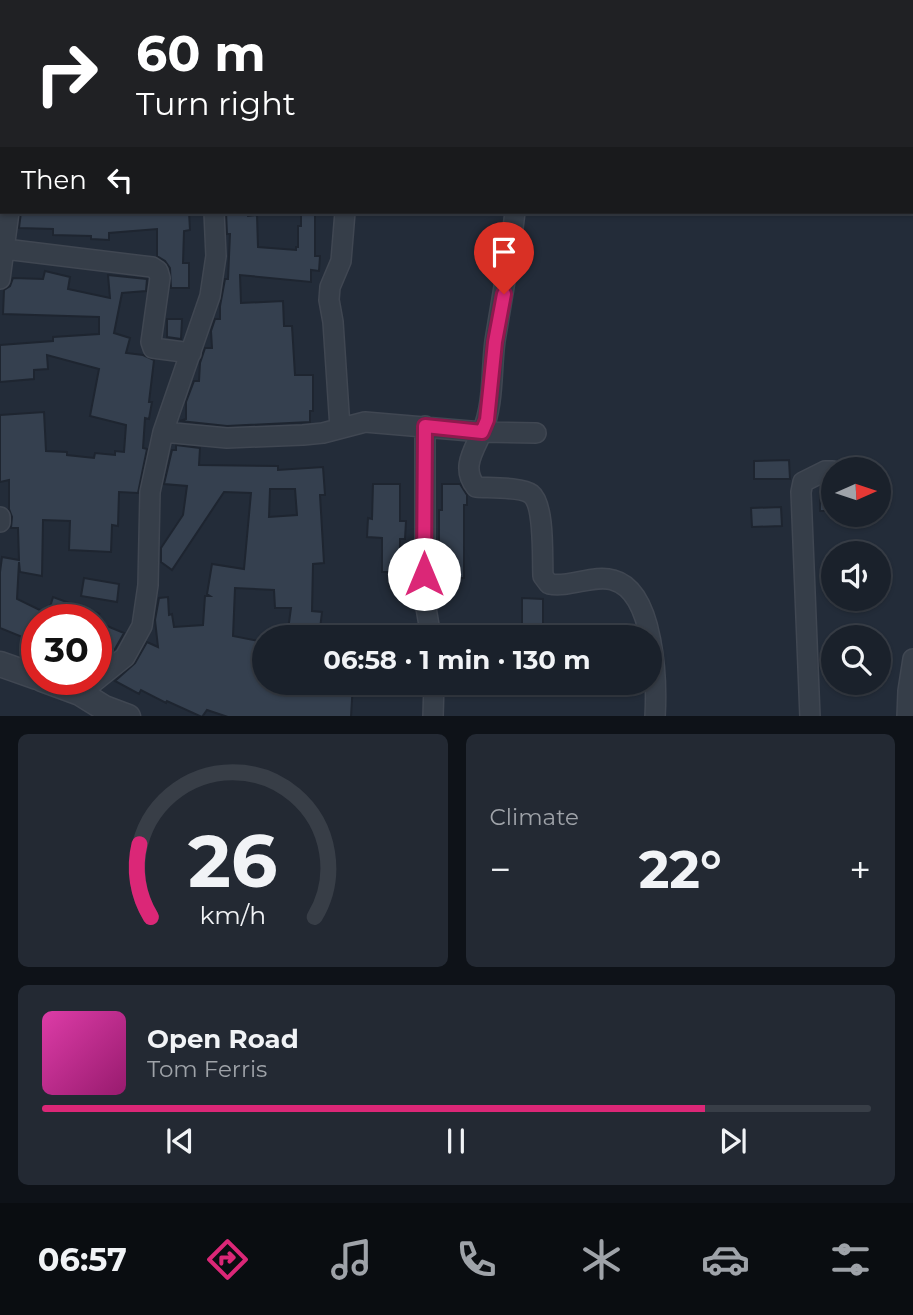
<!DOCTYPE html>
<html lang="en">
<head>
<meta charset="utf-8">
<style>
  :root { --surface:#1a212b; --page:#232933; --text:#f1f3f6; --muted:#9fa3a9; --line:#383e47; --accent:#db2777 }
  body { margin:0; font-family:Montserrat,sans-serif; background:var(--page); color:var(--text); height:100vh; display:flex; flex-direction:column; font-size:26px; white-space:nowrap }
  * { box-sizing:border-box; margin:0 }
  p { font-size:23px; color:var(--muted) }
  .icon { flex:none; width:38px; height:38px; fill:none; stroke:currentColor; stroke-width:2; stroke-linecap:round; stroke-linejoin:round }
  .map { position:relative; height:716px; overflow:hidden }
  .panel { display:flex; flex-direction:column; gap:18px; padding:18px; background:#0e1218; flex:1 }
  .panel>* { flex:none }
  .hud { position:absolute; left:0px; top:0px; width:914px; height:214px; box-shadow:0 2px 5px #0004,0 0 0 2px var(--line); background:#202124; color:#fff; overflow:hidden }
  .needle { width:46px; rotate:87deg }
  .tools { position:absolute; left:821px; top:457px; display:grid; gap:14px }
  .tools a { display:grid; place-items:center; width:70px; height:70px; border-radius:50%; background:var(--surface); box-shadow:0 2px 5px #0004,0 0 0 2px var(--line); font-size:35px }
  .speed { position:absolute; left:21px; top:604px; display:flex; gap:14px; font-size:35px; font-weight:700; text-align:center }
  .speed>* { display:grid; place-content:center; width:91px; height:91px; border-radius:50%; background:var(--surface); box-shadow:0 2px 5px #0004,0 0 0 2px var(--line); line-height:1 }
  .speed .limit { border:10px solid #d22; background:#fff; color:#111 }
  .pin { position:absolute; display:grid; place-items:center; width:60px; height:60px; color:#fff; margin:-72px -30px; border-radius:50% 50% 50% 0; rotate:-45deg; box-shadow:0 0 7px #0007 }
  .pin .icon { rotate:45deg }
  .me { position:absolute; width:77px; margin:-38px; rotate:0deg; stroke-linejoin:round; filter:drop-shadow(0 0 5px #0008) }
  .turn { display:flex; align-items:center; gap:24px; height:147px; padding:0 21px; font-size:32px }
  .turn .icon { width:91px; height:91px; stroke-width:2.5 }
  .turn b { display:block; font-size:49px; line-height:60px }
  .then { display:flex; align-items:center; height:66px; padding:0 21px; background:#0003; gap:14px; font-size:26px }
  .big { font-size:52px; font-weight:700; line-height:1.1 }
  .panel .tile { flex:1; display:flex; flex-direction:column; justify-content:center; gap:10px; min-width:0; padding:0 24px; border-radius:10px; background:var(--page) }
  .panel .dial { align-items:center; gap:0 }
  .dial svg { height:182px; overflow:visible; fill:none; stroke:var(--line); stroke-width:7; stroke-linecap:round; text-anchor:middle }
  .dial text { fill:var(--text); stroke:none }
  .song { display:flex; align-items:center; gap:21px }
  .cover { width:84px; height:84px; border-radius:10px; background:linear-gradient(135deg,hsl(320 70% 55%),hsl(320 70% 35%)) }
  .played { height:7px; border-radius:4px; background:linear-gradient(90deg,var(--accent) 80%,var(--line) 80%) }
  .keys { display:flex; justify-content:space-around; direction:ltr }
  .heat { display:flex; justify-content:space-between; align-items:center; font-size:38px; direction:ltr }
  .panel .tiles { flex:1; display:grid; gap:18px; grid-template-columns:1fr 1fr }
  .tile:last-child { grid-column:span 2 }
  .trip { position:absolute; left:252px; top:625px; width:410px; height:70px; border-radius:35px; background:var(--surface); box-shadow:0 2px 5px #0004,0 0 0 2px var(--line); font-weight:700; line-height:70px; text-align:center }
  .dock { display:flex; height:112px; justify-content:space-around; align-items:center; background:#0a0d11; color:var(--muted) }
  .dock .icon { width:49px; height:49px }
  .dock .current { color:var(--accent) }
  .dock b { font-size:32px; color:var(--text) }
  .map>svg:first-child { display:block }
  .building { fill:#35404f; stroke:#1e2530; stroke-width:2; fill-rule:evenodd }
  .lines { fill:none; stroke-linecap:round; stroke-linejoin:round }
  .minor-casing { stroke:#404752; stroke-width:22 }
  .tertiary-casing { stroke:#404752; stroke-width:27 }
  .minor { stroke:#363e49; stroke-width:19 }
  .tertiary { stroke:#363e49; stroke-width:24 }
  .route-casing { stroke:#8e194d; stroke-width:18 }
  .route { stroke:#db2777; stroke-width:12 }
</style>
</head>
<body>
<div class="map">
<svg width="913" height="717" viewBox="0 0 913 717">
  <rect width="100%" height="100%" fill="#232c39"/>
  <!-- building -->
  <path class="building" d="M21,212H189L190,230L184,231L183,263H189V288H171L170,268L165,261L157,256V229L109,233V240L91,239V236L53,235V229L19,228Z
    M226,212H247L248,216L257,215L258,247L296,250V247H298V226H301V212H315V256H320L319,271L311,270V282L240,275L241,303L283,301L284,326H292L295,375H313V411H310V422L227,426L180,421L186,419V402L194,381H199L200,363L205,348H212L211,331L215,319H220V306L225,279H228L230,234H227Z
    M45,271L70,277L68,289L110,298L108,275L147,279L146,291L122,293L114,333L130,338L126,353L143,355L154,360L149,402H152L149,419L145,418L143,448L147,449L138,493L119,492L118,526L112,525L111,552L69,550L70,521L43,520L42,576L20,572L19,562L17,599L48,614L53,597L100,614L81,615L93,620H37V625L33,623L27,639L0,628V572L2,557L19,560L18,528H11L12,517L9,509V480L0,482V415L44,412L46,451L67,452V455L94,458L95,453L115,455V451L124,452L126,425L90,416L99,369L47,355L48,369L34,370V379L0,382V345L53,341V337L99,334V317L3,314L4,290L10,286L13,278L43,279Z
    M167,319H182L181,339L167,337Z
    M176,445L200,448L199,465L278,466V470L323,467L325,495H320L324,563L313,564L312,611L322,612L319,637H287L291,608H275L274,590L235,588L233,636L264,642V682H353L351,717H228L207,710L202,717L167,701L166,703L141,690L139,694L115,681L135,663L147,642L158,647L155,620L159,598L168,597L169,615L172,614L174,627L203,625L205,596H210L207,594L212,564L244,569L251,493L224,492L172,570L161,562V548L183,515L187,486L164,484L172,450H176ZM270,489H295L297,515L269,517Z
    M789,460L790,479H754V461Z
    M373,484H400V521H406L405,539H400V572H382V538L367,537L368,518L372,519Z
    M442,484H460L467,495V505H464V578H439V510H442Z
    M833,493V511H820V494Z
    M781,507L782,526L752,527L751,508Z
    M84,578L119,584L117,602L81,596Z
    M522,598L543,599V625H522Z
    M107,626L124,633L115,649L105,657L96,654V633L106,636Z"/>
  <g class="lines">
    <!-- minor casing -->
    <g class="minor-casing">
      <path id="minor" d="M305,0V2
        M25,2V0
        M431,2V0
        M5,249L152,267L158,271L160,278L151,342L153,348L191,353
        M0,279L9,212
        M425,426V602L431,637
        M340,428L333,322L329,300L330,287L341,261L345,212
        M163,432L210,296L216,256L214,212
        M536,433L482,432C473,452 461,468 476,487C489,488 522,487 531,494C545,505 542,558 543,576L549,584C570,588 594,574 613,580C655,591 657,682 655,717
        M0,517V522
        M80,693L125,657L142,626L148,585L150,492L163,432L227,438L303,435L323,433L365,422L482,432C494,404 491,371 495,341C502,298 510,255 515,212
        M433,717L434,682
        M810,717L801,492L803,482L825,471H833
        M907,717L908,691L913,659"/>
    </g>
    <!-- tertiary casing -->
    <g class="tertiary-casing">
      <path id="tertiary" d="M0,664L37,677
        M42,679L80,693L104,708L128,717"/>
    </g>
    <!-- minor -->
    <use href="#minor" class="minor"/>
    <!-- tertiary -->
    <use href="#tertiary" class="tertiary"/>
  </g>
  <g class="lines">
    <!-- route casing -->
    <g class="route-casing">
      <path id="route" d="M424,574L425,426L482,432L487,420L495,342L504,294"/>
    </g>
    <!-- route -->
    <use href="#route" class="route"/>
  </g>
</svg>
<div class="tools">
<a><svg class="needle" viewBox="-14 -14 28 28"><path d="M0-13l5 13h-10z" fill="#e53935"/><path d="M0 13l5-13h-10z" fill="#9fa3a9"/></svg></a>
<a><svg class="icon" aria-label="sound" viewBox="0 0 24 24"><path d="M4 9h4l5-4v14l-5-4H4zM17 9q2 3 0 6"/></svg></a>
<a><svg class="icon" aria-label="search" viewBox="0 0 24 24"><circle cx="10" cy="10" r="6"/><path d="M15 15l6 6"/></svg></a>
</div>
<div class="speed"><div class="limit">30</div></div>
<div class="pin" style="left:504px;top:294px;background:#d93025"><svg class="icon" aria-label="arrive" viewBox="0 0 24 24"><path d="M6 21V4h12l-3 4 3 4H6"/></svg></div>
<svg class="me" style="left:424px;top:574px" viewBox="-20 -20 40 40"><circle r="19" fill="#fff"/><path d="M0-13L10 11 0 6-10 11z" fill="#db2777"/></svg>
<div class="trip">06:58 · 1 min · 130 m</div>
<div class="hud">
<div class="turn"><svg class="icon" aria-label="right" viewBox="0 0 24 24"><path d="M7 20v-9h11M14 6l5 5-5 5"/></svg><div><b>60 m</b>Turn right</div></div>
<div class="then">Then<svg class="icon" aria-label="left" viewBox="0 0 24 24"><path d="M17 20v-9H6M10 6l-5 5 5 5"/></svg></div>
</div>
</div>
<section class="panel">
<div class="tiles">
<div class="tile dial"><svg viewBox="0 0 100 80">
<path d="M14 69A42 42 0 1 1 86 69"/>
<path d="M14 69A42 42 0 0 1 9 37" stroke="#db2777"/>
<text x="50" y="56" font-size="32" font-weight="700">26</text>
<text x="50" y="72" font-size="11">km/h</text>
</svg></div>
<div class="tile"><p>Climate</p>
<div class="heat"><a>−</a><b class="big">22°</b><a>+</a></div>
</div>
<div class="tile">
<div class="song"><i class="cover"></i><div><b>Open Road</b><p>Tom Ferris</p></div></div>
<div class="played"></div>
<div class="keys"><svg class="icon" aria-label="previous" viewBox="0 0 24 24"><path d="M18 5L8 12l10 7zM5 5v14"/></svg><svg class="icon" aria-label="pause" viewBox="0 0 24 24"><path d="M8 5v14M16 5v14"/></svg><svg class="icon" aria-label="next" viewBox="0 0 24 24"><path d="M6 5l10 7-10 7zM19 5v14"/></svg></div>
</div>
</div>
</section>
<nav class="dock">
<b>06:57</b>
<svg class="icon current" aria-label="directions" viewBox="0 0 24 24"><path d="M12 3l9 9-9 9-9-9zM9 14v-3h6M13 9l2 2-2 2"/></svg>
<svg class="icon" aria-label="music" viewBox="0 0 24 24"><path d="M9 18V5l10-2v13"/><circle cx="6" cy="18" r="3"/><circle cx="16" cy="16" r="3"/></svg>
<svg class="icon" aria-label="phone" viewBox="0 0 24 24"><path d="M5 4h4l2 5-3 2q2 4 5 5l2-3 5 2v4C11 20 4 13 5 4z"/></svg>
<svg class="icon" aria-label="climate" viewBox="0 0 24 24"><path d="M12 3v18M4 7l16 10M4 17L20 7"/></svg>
<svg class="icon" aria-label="car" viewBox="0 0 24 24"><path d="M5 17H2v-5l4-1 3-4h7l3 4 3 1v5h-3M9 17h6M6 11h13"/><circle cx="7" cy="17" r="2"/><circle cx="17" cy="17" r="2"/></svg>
<svg class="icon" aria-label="filters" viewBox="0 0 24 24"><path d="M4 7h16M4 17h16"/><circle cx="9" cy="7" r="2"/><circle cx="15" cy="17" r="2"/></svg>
</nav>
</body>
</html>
